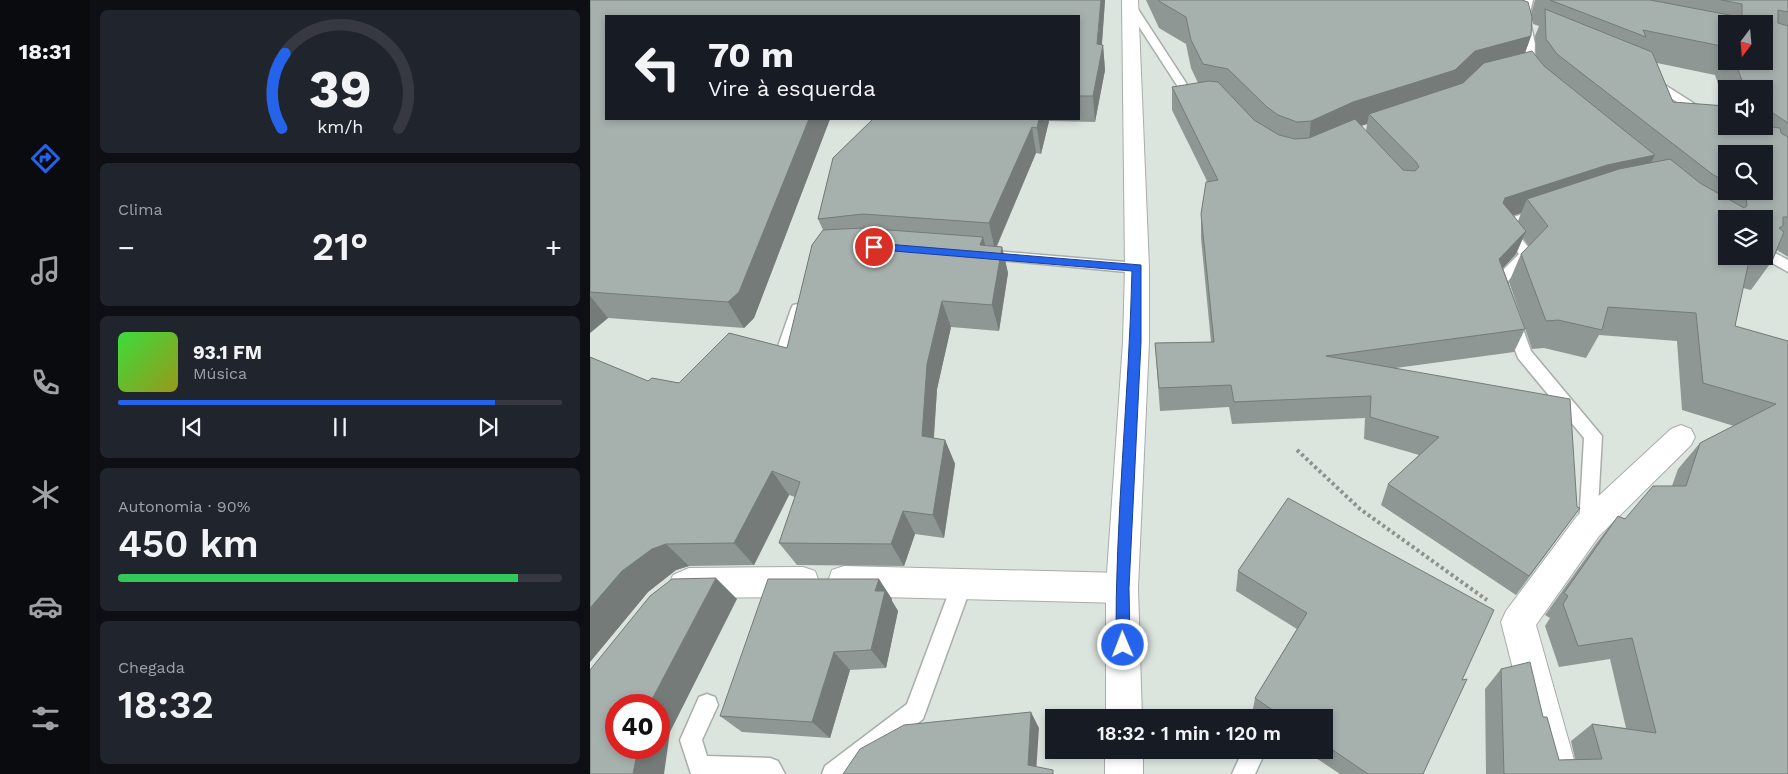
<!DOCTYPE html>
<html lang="pt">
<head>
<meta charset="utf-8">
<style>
  :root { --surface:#171b24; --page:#20242c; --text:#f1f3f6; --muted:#9ea1a6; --line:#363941; --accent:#2563eb }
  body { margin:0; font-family:"Work Sans",sans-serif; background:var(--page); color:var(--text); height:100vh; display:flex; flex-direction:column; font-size:19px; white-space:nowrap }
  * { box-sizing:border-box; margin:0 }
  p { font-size:16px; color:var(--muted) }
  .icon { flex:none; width:28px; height:28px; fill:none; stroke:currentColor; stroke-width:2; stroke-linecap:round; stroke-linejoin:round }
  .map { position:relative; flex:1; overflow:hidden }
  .panel { display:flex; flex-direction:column; gap:10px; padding:10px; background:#0d0f14; width:500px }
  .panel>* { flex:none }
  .banner { position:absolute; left:15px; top:15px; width:475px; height:105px; border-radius:0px; box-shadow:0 2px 8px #0003; background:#171b24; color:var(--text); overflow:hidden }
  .needle { width:32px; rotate:196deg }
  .tools { position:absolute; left:1128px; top:15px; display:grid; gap:10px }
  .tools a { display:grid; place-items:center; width:55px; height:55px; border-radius:0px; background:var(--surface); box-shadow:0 2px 8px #0003; font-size:25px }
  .speed { position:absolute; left:15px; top:694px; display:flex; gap:10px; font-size:25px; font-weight:700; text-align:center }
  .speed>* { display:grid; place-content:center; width:65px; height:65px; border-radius:50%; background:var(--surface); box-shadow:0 2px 8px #0003; line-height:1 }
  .speed .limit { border:8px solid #d22; background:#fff; color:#111 }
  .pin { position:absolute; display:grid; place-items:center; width:42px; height:42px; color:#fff; margin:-21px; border:2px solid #fff; border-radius:50%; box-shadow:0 1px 5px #0007 }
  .me { position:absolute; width:55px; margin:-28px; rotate:359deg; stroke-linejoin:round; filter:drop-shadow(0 0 4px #0008) }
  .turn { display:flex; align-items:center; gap:18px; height:105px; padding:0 20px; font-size:22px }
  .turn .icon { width:65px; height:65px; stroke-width:2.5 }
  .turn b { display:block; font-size:35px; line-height:42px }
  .big { font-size:38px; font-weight:600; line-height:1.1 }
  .panel .tile { flex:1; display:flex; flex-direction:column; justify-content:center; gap:8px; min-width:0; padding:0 18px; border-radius:8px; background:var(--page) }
  .panel .dial { align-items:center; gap:0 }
  .dial svg { height:130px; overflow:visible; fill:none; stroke:var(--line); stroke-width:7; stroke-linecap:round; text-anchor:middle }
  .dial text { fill:var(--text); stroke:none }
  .song { display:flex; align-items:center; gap:15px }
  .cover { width:60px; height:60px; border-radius:8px; background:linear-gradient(135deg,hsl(120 70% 55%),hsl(60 70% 35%)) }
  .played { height:5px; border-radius:2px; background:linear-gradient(90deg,var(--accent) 85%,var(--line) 85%) }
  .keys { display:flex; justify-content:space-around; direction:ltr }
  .heat { display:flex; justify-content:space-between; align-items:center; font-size:28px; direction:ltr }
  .charge { height:8px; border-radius:4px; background:linear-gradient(90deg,#34c759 90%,var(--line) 0) }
  .trip { position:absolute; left:455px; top:709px; width:288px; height:50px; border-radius:0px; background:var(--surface); box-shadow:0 2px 8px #0003; font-weight:600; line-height:50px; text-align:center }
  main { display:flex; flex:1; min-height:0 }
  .tabs { display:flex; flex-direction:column; width:90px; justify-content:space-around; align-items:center; background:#090b0e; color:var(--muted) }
  .tabs .icon { width:35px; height:35px }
  .tabs .active { color:var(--accent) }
  .tabs b { font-size:22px; color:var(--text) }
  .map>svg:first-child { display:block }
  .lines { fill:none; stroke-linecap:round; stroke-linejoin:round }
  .service-casing { stroke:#a7aea9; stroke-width:3 }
  .minor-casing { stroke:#a7aea9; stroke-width:2 }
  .tertiary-casing { stroke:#a7aea9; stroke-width:2 }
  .path { stroke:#8c928d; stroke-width:4; stroke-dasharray:3 3; stroke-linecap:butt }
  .service { fill:#fff; fill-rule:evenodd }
  .minor { fill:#fff; fill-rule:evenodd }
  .tertiary { fill:#fff; fill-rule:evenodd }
  .wall { fill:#8f9795; fill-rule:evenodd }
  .shaded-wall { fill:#747b79 }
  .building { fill:#a6b0ad; stroke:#747b79 }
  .route { fill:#2563eb; stroke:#184099 }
</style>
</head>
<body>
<main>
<nav class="tabs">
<b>18:31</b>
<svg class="icon active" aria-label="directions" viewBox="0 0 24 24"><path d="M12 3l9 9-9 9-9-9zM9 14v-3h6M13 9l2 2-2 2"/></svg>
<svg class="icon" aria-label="music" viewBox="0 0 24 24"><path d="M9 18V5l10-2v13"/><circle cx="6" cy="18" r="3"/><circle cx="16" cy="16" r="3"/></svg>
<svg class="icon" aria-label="phone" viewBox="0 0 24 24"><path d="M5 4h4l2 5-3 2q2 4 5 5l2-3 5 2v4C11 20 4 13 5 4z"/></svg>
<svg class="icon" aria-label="climate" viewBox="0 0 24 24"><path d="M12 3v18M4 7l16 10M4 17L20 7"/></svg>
<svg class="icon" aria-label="car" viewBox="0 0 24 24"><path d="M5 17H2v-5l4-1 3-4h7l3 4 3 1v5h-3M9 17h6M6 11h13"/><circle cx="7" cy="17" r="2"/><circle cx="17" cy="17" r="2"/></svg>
<svg class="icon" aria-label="filters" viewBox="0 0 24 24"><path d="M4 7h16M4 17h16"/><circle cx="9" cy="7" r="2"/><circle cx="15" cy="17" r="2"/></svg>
</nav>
<section class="panel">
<div class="tile dial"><svg viewBox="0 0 100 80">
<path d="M14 69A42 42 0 1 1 86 69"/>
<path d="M14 69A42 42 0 0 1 16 23" stroke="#2563eb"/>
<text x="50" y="56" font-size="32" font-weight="700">39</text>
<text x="50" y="72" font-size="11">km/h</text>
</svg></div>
<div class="tile"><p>Clima</p>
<div class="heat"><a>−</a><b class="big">21°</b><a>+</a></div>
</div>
<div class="tile">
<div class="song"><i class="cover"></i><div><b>93.1 FM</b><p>Música</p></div></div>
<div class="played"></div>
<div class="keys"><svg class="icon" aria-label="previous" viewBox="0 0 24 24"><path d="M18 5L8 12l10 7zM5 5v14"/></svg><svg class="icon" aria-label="pause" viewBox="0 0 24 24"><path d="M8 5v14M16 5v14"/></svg><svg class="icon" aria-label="next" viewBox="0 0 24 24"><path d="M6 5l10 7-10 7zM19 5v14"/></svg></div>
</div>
<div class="tile"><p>Autonomia · 90%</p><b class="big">450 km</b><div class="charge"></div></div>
<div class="tile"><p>Chegada</p><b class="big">18:32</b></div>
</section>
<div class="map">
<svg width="1198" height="774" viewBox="0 0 1198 774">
  <rect width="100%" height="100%" fill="#dce4de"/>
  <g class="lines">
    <!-- service casing -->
    <g class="service-casing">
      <path id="service" d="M933,0H943L939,16L945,44L944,67L948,73L942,76L938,75L932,67L935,44L929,16Z
        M540,2L544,3L600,89L614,95V99H606L592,93L535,5Z
        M1060,77L1064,78L1122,115L1116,119L1112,118L1056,82V78Z
        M949,209L956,213L954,216L922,227L944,254L917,282L920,293L918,297H908L902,281L929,254L906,225L908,222Z
        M1174,247L1198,260V272L1170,256H1174Z
        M393,250L547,263L554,268L547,273L388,258L386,255L388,252Z
        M208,304L213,305L215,309L202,352L200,356H188L186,352L201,309L203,305Z
        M922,315L927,317L930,321L941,351L1012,436L1007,526L1005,532L998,534L991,532L989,526L994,438L928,358L914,321L917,317Z
        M372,575L379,578L382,584L333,719L261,774H232L235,766L317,704L362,584L365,578Z
        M117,694L125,697L128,705L112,740L117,756L180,758L188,761L195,774H101L90,740L109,697Z
        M653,750H676L665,774H642Z"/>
    </g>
    <!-- minor casing -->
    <g class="minor-casing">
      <path id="minor" d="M1091,425L1101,429L1105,437L1101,445L1009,536L946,625L988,774H950L911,622L916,611L987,516L1081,429Z
        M254,566L532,573L544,577L548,588L544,599L532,603L254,596L242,592L238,581L242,570Z
        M213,567L225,571L229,582L225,593L213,597L103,598L95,601L83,597L79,586L83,575L99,568Z"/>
    </g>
    <!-- tertiary casing -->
    <g class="tertiary-casing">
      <path id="tertiary" d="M532,0H548L559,268V342L548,588L552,718H516V588L533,342L535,268Z
        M515,750H553V774H515Z"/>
    </g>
    <!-- path -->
    <path class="path" d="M707,450L770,509L897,600"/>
    <!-- service -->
    <use href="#service" class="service"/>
    <!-- minor -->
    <use href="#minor" class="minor"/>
    <!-- tertiary -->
    <use href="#tertiary" class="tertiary"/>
  </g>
  <!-- wall -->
  <path class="wall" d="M0,0H515L512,45H513L515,70L505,122L459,121L451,154L446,153L407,246L412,247L418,273L409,331L361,327L347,389L344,438L355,440L365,464L354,538L325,534L314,566L207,565L189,543L205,497L199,495L164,565L99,566L86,570L58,592L0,662V357L58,381L62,378L89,383L139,333L197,348L222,245L233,230L228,219L243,158L283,119H489V16H16V119H240L164,318L154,328L18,318L0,333Z
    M556,0H934L941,14L945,0H1198V257L1187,250L1182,261L1161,290L1153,288L1145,326L1198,341V774H896L895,689L911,669L953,717L969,760L985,759L981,741L1002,724L1036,728L1020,659L969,667L955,626L960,618L955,615L1008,541L1028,516L1035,519L1082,486L1088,469L1110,443L1144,426L1092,410L1087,341L1009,335L996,358L954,348L942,349L919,282L931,254L939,246L933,238L926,254L913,268L935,329L924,352L806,368L987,507L990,508L926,595L791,505L798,484L829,455L774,439L775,418L642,424L639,407L570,411L565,343L621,342L611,238V214L617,181L582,110V87L608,83L601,68L596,44L569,28ZM942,20L943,24L949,26L945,36L946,55L935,53L941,36ZM1136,24L1174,61H1136ZM1067,63L1125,75L1135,106L1083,102ZM1136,89H1174V126H1136ZM777,124L776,131L771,126ZM1136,154L1174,191H1136ZM931,213L928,221L923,215ZM1174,219V256H1136Z
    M648,571L872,680L833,774H750L714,750H734V718H667L662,714L665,698L707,629L646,591Z
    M302,599V601L308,611L296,668L260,670L240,738L152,732L130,716Z"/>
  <!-- shaded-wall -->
  <path class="shaded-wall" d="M511,0H515L511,54L513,45L515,70L505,122L503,96Z
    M941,36L931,64L878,78L857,98L779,114L777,124L758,130L718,149L721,121L763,102L885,51Z
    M219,119H240L164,318L154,328L138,302Z
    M449,119H459V121L451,154L447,128Z
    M442,127L446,153L405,250L399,223Z
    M1065,155L1053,178L937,199L931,213L906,221L915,198L1017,165Z
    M936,231L926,254L900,282L909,259Z
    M393,237L400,263L390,245Z
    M412,247L418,273L409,331L402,305Z
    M0,296L18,318L0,333Z
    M352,301L361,327L347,389L342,461L332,436L337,364Z
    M355,440L365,464L354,538L343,515Z
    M182,471L199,495L164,565L144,543Z
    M313,511L325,534L314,566L301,544Z
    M76,544L99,566L86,570L58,592L0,662V608L32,571L62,549Z
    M126,578L147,599L80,732L74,774H43L48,748H69V705H59Z
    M289,579L302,599V601L308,611L296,668L281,650L285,591Z
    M244,652L260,670L240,738L222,722Z
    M441,712L449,728L446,774L438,765Z"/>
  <!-- building -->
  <path class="building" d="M0,0H511L507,44L513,45L503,96H489V16H16V119H219L149,292L138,302L0,292Z
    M568,0H932L938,2L942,17L941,36L885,51L865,70L763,102L721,121L707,122L688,115L677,107L638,69L613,64L601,40L596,17L569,1Z
    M960,0H1060L1150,17L1152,15V4L1131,0H1198V12L1188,10V23L1198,26V123L1174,107V89H1155L1145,61H1174V24H1136V47L1053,30L1056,37Z
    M955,9L1062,52L1083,102L1136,106V126H1174V122L1182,127L1190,128L1191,133L1198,137V217H1193V226L1189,228L1194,232L1182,261L1163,256H1174V219H1136V256H1160L1145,326L1198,341V774H914L911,669L940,662L953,717H957L969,760L1012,759L1002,724L1066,733L1042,638L988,646L973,604L978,596L974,593L1028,516L1035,519L1063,486H1096L1110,443L1186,404L1113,383L1106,313L1018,307L1012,330L968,320L956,321L931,254L958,226L937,199L1029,169L1080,159L1110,183L1154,208L1157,206L1156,194L1151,191H1174V154H1136V182L1122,174L967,54L956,39Z
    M942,51L954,66L1065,155L1017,165L915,198L913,203L936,231L909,259L935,329L736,356L980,399L987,507L990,508L939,576L798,484L849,437L780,417L781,396L644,402L641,385L569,388L565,343L624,342L611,214L616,182L628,180L582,87L619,81L628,82L664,120L689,135L705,139L719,138L765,119L813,170L825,171L829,167L826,162L779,114L873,83L894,63Z
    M283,119H449L447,128L442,127L399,223L273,214L228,219L243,158Z
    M272,228L393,237L390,245L412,247L402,305L352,301L337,364L332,436L355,440L343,515L313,511L301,544L189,543L210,482L182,471L144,543L76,544L62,549L32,571L0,608V357L58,381L62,378L89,383L139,333L197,348L222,245L233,230Z
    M698,498L904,610L872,680L877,679L833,774H778L734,744V718H694L665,698L717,613L648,571Z
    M126,578L59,705H26V748H48L43,774H0V670L60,596L82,579Z
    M178,579H289L285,591H295L281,650L244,652L222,722L130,716Z
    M441,712L438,765L463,770V774H253L270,749L314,725Z"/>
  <!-- route -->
  <path class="route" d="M284,243L551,265V342L539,588L540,645L538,650L533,652L528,650L526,645C525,520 539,396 542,271L280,249V244Z"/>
</svg>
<div class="tools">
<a><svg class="needle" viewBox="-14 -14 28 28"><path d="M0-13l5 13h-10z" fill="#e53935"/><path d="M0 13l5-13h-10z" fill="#9ea1a6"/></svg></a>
<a><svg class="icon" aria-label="sound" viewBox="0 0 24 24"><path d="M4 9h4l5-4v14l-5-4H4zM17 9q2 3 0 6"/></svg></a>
<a><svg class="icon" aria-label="search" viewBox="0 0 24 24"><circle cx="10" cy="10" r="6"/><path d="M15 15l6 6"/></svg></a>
<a><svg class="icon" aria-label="layers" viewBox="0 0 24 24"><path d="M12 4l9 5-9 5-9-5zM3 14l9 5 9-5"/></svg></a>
</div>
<div class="speed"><div class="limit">40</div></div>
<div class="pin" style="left:284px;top:247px;background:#d93025"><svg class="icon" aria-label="arrive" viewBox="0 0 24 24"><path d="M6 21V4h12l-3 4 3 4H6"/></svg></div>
<svg class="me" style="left:533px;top:645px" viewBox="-20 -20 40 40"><circle r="17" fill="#2563eb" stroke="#fff" stroke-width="3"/><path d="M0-11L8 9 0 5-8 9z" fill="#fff"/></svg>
<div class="trip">18:32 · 1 min · 120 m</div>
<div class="banner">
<div class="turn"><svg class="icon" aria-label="left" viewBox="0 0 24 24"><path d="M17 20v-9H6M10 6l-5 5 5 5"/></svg><div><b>70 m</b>Vire à esquerda</div></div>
</div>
</div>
</main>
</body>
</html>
